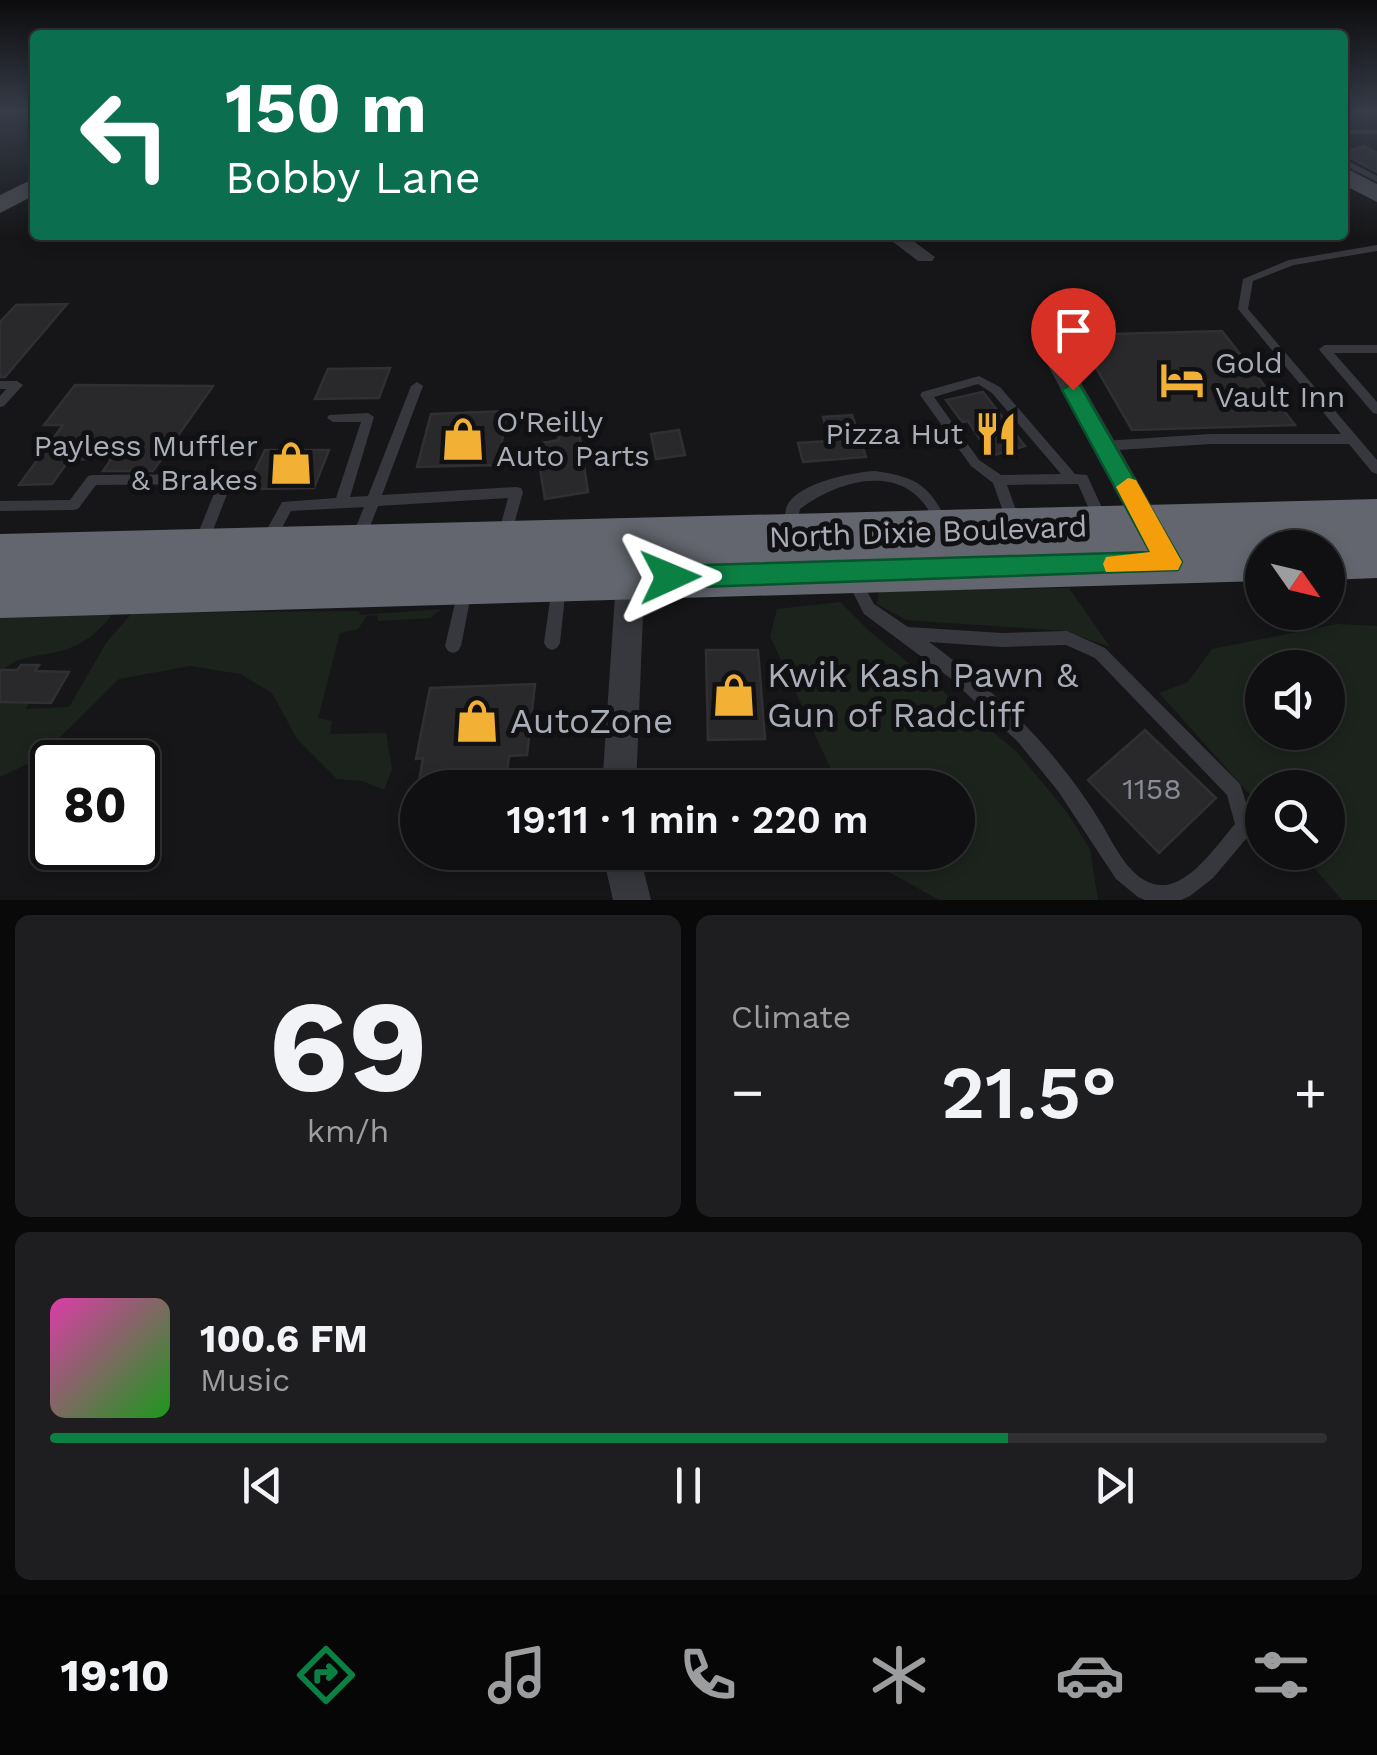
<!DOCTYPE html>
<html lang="en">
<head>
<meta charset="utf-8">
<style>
  :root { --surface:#101012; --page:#1e1e20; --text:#f1f3f6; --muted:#9c9d9f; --line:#303032; --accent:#0b8043 }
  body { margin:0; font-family:"Work Sans",sans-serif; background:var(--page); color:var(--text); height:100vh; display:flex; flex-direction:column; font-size:38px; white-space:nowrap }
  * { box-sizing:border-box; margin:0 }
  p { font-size:32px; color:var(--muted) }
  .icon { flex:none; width:55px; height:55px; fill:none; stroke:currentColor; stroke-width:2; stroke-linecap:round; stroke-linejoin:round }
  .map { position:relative; height:900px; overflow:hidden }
  .side { display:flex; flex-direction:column; gap:15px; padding:15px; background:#09090a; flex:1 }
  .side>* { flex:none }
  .top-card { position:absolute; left:30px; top:30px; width:1318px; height:210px; border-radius:10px; box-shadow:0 5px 15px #0003,0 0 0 2px var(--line); background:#0b6e4f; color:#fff; overflow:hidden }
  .needle { width:65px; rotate:124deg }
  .fabs { position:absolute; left:1245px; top:530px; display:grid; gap:20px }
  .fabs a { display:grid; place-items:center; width:100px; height:100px; border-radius:50%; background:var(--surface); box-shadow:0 5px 15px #0003,0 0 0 2px var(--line); font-size:50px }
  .speed { position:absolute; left:30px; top:740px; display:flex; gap:20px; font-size:50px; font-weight:700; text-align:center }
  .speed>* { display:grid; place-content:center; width:130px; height:130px; border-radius:50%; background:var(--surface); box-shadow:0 5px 15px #0003,0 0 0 2px var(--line); line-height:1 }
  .speed .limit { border:5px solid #111; border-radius:15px; background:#fff; color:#111 }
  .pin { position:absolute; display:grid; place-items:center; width:85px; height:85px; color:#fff; margin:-102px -42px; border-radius:50% 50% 50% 0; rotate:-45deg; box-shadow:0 0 10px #0007 }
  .pin .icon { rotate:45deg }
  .me { position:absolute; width:110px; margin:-55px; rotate:89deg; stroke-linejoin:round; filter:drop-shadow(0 0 8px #0008) }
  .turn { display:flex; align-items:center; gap:35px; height:210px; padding:0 30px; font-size:45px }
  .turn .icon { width:130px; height:130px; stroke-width:2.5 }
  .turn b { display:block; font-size:70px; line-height:85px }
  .big { font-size:75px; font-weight:600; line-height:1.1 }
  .side .tile { flex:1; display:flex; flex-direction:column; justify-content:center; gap:15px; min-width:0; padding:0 35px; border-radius:15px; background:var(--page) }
  .side .dial { align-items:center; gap:0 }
  .dial b { font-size:130px; line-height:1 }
  .song { display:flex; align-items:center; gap:30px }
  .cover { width:120px; height:120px; border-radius:15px; background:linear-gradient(135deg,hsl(320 70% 55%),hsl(120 70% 35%)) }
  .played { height:10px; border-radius:5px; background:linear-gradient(90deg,var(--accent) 75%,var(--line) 75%) }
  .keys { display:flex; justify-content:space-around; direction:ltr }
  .heat { display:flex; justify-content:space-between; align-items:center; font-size:55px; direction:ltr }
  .side .tiles { flex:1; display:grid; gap:15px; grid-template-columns:1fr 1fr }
  .tile:last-child { grid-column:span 2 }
  .trip { position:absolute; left:400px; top:770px; width:575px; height:100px; border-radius:50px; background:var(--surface); box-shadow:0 5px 15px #0003,0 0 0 2px var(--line); font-weight:600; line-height:100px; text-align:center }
  .dock { display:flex; height:160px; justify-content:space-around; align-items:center; background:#060607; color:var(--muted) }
  .dock .icon { width:70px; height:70px }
  .dock .current { color:var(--accent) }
  .dock b { font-size:45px; color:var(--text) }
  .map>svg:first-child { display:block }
  .green { fill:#1c231d; fill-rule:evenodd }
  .building { fill:#29292c; stroke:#303034; stroke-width:2.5 }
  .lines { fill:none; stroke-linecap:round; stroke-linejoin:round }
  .lane { fill:#37383d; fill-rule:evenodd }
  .street { fill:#37383d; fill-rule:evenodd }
  .secondary { fill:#45474d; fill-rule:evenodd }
  .highway { fill:#63666e; fill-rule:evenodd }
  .route { fill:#0b8043; stroke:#07532c; stroke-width:2.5 }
  .slow { fill:#f59e0b }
  .labels { text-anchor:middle; stroke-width:10; stroke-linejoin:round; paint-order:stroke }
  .poi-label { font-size:30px; fill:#a8adb8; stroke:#111113; text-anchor:start }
  .street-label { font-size:30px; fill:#a8adb8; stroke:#111113 }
  .near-number-label { font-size:30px; fill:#888b94 }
  .near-poi-label { font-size:35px; fill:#a8adb8; stroke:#111113; text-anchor:start }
</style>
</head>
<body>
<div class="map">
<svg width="1377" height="900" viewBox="0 0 1377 900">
  <rect width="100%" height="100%" fill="#161618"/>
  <!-- green -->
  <path class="green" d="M1069,588L1110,647L1065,631L906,620L877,604L879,591Z
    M840,602L868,630L1016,751L1067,812L1090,849L1098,900H939L871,862L866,853L958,852V788L839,787L770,636L777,609Z
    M442,609L430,618L378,621L377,615L367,616L358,629L340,633L318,718L332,721L330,734L386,733L392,769L384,790L363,781L337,779L297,739L272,693L240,674L190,666L119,679L38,759L0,777V702H29L26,709L69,707L106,643L132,613L359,611L360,615Z
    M113,613C71,671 28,642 0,673V616Z
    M1337,624L1377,626V900H1342L1301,853L1328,852V788H1262V808L1159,693L1188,682L1212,649ZM1262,668H1328V732H1262Z"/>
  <!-- building -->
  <path class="building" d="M1364,146L1377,153V172L1342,153Z
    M67,304L5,377H0V322L16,305Z
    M1222,331L1295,425L1132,430L1077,335Z
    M390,368L379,398L315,399L328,369Z
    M75,385L213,386L153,471H103L112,458L69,460L52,484L19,485L63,425H44Z
    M983,392L1025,446L991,456L968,421L962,422L946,400Z
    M507,411L498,465L417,467L431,414Z
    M852,415L866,457L803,462L798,443L830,441L823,417Z
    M578,426L588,492L545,499L536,444L559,440L557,429Z
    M679,430L685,455L656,459L651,434Z
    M265,450H329L314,488L246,489Z
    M706,650H758L765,739L708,740Z
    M21,665H39L35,671L69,672L51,703L0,702V670H17Z
    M535,684L527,755L509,756L506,780L419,782L423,758L416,759L430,688Z
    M1145,730L1216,798L1159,853L1088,780Z"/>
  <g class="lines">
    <!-- lane -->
    <path class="lane" d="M1342,130H1377V134H1342Z
      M1342,158L1377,176V182L1342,164Z
      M1377,245V251L1294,265L1253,281L1248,309L1377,460V474L1372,472L1349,444H1210L1104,451L1100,449L1098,446L1100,443L1104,441L1210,434H1341L1238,309L1243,279L1289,260Z
      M1325,345H1377V353H1334L1377,402V414L1373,413L1321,352L1319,349Z
      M979,376L1000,387L1075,474L1087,475L1108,521L1106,525L1101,526L1096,525L1078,484L1007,485L1021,524L1019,528L1014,529L1009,528L993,483L971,466L920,395L922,392ZM978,384L992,393L1061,474L1001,475L979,460L934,397Z
      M0,381H17L23,385L4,406L0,407V396L6,389H0Z
      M417,382L423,386L382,495L516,487L521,488L523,492L510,539L505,541L500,539L498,535L508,498L378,506L366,537L364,541L359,543L354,541L352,537L364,507L291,511L272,546L267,548L262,546L260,542L282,502L336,498L361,422H333L327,418L329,415L368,413L374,417L350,497L368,496L411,386Z
      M875,471C917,477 929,485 948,523L946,527L941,528L936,527C933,520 930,511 925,505C894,463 834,483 800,509L796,530L791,532L786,530C785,523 784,513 787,506C797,483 853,472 875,471Z
      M227,474L232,475L233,479L208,543L206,547L201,549L196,547L194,543L218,484L96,485L78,509L73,510L0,511V501L70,500L88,476L93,475Z
      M853,573L858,575L874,604L908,627L1002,633L1067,631L1105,648L1240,784L1254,827L1251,833L1213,878L1190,896L1181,900H1145L1138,897L1116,879L1058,791L1018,742L950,678L864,614L846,579L848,575ZM929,642L1002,647L1066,645L1095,658L1227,795L1235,824C1218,844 1188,888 1160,885C1132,883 1115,847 1103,826C1060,754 997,691 929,642Z
      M559,580L564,582L566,586L560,643L557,648L552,650L547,648L544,643L552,586L554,582Z
      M465,584L470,586L472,590L461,646L458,651L453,653L448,651L445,646L458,590L460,586Z"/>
    <!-- street -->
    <path class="street" d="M884,235H905L935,257L932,261H918Z
      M1042,327L1053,334L1164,527L1168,535L1164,543L1154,546L1144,543L1031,334Z
      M631,553L641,557L645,565L636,788H602L617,565L621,557Z
      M602,852H639L651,900H613Z"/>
    <!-- secondary -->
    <path class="secondary" d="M1342,166L1377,184V202L1342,184Z
      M35,178V195L0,213V195Z"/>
    <!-- highway -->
    <path class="highway" d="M1377,499V578L1328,580V548H1308L1321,540L1270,541L1281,548H1262V581L0,618V534Z"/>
  </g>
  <!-- sky -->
  <linearGradient id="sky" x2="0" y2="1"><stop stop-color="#0c0c0d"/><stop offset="0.47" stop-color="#363c48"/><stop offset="1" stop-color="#363c48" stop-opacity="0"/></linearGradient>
  <rect width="1377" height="237" fill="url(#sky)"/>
  <!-- route -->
  <path class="route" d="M1073,383L1080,385L1178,555L1182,562L1178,570L670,588L661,585L657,577L661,569L670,566L1150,552L1062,390Z"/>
  <!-- slow -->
  <path class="slow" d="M1128,478L1136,480L1178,555L1182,562L1178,570L1106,572L1103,564L1106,557L1150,552L1116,487Z"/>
  <!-- icons -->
  <defs>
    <g id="hotel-bare" transform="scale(3.45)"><path d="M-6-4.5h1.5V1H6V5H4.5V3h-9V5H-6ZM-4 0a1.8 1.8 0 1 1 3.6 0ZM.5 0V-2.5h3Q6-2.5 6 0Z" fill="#f2b134" stroke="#111113" stroke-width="2.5" paint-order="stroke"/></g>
    <g id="restaurant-bare" transform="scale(3.45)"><path d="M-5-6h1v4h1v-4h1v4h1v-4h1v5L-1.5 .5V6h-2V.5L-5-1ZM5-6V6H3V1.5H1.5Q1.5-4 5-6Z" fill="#f2b134" stroke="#111113" stroke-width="2.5" paint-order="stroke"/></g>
    <g id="shop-bare" transform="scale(3.45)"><path d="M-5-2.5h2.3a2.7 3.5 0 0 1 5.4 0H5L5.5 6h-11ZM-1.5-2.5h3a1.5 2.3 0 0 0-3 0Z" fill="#f2b134" stroke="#111113" stroke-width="2.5" paint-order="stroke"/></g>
  </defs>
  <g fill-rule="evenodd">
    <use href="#hotel-bare" x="1182" y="380"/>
    <use href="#restaurant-bare" x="996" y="434"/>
    <use href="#shop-bare" x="463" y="439"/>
    <use href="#shop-bare" x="291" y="463"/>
    <use href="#shop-bare" x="734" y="695"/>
    <use href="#shop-bare" x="477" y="721"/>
  </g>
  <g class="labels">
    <!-- poi labels -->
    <g class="poi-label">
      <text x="1215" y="373">Gold<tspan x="1215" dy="34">Vault Inn</tspan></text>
      <text x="496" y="432">O'Reilly<tspan x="496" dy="34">Auto Parts</tspan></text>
      <text x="963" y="444" text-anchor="end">Pizza Hut</text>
      <text x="258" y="456" text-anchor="end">Payless Muffler<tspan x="258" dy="34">&amp; Brakes</tspan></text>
    </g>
    <!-- street labels -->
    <g class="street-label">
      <text transform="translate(928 532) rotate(-2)" y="10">North Dixie Boulevard</text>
    </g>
    <!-- near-number labels -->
    <g class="near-number-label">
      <text x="1152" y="799">1158</text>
    </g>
    <!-- near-poi labels -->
    <g class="near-poi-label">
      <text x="767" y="687">Kwik Kash Pawn &amp;<tspan x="767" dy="40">Gun of Radcliff</tspan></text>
      <text x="510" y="733">AutoZone</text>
    </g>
  </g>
</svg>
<div class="fabs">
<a><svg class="needle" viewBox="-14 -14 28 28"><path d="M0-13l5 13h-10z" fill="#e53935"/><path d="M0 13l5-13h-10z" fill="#9c9d9f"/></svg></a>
<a><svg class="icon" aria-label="sound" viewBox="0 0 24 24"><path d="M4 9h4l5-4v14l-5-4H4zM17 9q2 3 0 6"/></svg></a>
<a><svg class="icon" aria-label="search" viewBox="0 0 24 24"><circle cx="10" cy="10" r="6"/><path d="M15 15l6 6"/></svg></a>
</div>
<div class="speed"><div class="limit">80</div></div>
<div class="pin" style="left:1073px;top:390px;background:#d93025"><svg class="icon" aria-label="arrive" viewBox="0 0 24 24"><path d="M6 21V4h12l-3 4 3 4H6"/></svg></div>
<svg class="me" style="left:670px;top:577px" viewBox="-20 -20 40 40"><path d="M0-17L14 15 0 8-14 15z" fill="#0b8043" stroke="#fff" stroke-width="4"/></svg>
<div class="trip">19:11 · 1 min · 220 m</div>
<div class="top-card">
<div class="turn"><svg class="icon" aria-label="left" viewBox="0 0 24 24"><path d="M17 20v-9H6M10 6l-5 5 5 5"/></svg><div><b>150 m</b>Bobby Lane</div></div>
</div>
</div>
<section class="side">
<div class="tiles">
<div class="tile dial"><b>69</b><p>km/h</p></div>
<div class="tile"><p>Climate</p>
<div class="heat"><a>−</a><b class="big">21.5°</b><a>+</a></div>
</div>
<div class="tile">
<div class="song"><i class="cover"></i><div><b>100.6 FM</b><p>Music</p></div></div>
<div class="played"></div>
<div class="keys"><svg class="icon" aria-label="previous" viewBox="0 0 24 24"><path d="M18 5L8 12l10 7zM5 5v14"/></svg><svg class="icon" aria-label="pause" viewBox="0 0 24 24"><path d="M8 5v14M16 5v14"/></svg><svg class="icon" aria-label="next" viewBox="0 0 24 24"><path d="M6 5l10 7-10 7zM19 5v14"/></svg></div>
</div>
</div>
</section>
<nav class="dock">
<b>19:10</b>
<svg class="icon current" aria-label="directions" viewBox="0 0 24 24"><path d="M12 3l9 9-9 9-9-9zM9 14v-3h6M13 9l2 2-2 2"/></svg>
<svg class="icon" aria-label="music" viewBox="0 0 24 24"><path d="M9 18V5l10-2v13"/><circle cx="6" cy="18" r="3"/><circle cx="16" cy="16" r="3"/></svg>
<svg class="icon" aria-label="phone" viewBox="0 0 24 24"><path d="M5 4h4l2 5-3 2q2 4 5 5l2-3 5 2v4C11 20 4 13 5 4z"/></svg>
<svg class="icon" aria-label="climate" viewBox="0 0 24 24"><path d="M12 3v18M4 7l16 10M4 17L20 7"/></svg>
<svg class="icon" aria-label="car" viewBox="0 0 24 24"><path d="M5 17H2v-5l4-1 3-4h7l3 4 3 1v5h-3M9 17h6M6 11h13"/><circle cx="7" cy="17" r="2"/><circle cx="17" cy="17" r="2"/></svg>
<svg class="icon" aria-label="filters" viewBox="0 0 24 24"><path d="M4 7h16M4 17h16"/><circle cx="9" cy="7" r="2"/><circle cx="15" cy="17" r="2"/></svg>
</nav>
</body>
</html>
